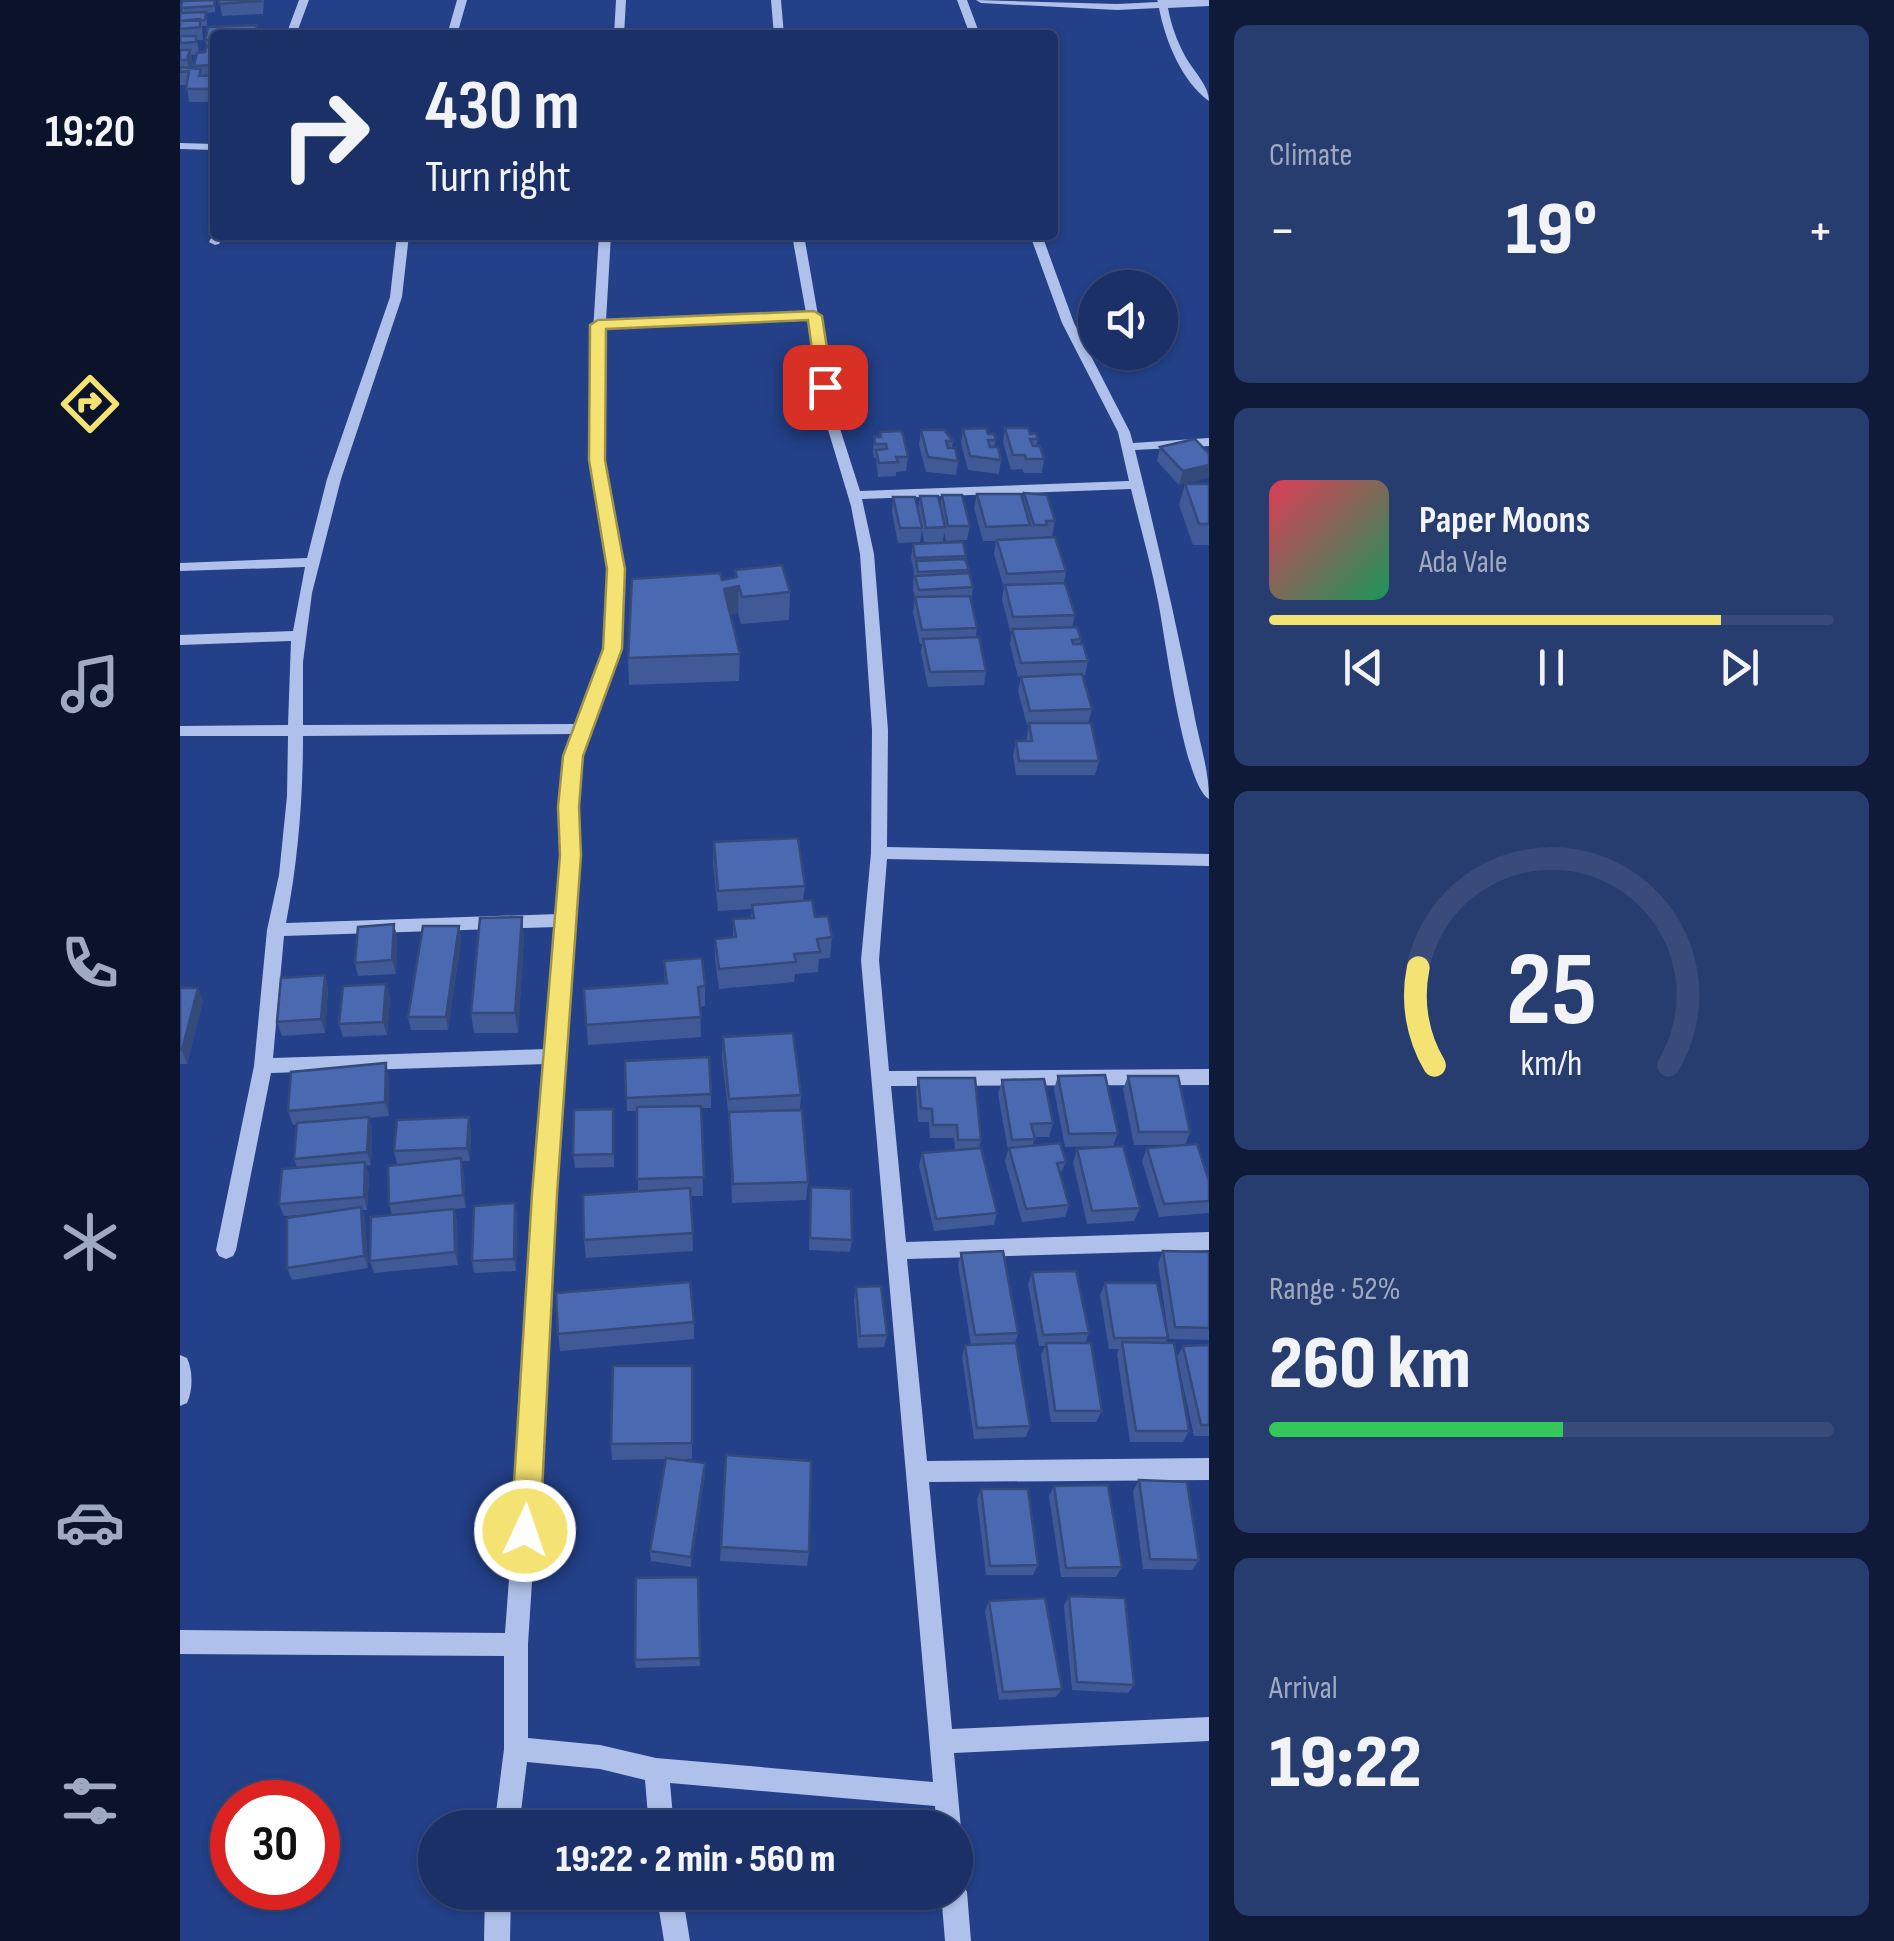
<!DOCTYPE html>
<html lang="en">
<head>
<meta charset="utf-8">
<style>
  :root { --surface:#1a3066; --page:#273c6f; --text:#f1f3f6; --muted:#9fa9bf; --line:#384b7a; --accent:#f4e272 }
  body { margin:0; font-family:"Sofia Sans Condensed",sans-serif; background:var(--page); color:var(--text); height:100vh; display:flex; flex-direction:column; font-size:38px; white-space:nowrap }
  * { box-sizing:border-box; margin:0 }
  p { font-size:32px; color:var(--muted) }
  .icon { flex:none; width:55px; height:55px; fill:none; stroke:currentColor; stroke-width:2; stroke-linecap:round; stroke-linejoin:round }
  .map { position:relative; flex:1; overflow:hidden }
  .drawer { display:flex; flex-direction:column; gap:25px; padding:25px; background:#0e1a38; width:685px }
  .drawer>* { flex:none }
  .guide { position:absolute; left:30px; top:30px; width:848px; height:210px; border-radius:10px; box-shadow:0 2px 8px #0004,0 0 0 2px var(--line); background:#1a3066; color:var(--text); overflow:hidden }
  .controls { position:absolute; left:898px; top:270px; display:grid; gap:20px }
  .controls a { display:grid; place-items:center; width:100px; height:100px; border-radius:50%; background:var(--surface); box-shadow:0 2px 8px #0004,0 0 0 2px var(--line); font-size:50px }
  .speed { position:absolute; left:30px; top:1780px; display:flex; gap:20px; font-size:50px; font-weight:700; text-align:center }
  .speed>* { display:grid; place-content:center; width:130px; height:130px; border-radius:50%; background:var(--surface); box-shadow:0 2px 8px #0004,0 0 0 2px var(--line); line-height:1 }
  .speed .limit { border:15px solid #d22; background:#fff; color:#111 }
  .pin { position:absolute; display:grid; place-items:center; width:85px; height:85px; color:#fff; margin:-42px; border-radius:20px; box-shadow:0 5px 15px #0006 }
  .me { position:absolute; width:110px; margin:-55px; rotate:3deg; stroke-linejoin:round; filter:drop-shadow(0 0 8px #0008) }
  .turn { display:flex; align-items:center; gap:35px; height:210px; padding:0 50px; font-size:45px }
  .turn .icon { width:130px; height:130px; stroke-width:2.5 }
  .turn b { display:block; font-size:70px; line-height:85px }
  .big { font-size:75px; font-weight:800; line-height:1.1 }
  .drawer .tile { flex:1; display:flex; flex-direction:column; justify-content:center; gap:15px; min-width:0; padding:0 35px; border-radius:15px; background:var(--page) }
  .drawer .dial { align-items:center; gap:0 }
  .dial svg { height:260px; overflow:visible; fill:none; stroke:var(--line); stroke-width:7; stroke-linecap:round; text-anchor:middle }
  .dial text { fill:var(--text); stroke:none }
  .song { display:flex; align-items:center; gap:30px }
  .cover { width:120px; height:120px; border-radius:15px; background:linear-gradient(135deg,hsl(350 70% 55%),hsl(150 70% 35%)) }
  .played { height:10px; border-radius:5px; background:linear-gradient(90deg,var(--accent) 80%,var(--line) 80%) }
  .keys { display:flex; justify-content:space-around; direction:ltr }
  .heat { display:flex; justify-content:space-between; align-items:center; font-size:55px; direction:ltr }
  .charge { height:15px; border-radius:8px; background:linear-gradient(90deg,#34c759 52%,var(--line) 0) }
  .trip { position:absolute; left:238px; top:1810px; width:555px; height:100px; border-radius:50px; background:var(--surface); box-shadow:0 2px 8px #0004,0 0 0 2px var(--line); font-weight:800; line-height:100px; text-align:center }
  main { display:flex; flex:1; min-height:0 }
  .dock { display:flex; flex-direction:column; width:180px; justify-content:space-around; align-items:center; background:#0a1329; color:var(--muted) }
  .dock .icon { width:70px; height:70px }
  .dock .active { color:var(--accent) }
  .dock b { font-size:45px; color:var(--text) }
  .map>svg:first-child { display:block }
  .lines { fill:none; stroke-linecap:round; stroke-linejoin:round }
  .minor { fill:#afc1ea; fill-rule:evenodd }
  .wall { fill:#405a97; fill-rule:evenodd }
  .shaded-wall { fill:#344a7b }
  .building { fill:#4b69b0; stroke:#344a7b; stroke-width:2.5 }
  .route { fill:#f4e272; stroke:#9f934a; stroke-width:2.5 }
</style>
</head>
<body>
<main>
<nav class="dock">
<b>19:20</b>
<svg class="icon active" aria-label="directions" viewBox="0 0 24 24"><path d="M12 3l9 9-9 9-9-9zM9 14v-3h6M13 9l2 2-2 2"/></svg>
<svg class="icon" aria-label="music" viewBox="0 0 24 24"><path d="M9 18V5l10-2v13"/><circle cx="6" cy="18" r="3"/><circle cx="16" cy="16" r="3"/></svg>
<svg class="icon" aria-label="phone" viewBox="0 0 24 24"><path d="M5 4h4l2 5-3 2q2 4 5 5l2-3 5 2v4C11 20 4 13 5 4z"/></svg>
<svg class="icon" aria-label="climate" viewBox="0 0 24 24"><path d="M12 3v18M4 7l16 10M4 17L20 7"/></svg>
<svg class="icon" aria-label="car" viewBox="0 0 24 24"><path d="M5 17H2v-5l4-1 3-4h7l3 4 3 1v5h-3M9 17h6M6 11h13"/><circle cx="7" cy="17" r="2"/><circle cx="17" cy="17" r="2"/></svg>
<svg class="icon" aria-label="filters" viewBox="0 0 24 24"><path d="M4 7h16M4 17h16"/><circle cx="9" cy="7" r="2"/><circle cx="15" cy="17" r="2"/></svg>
</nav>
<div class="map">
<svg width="1029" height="1941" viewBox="0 0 1029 1941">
  <rect width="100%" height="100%" fill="#234088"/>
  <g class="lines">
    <!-- minor -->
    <path class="minor" d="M119,0H129L116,35H106Z
      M277,0H287L277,35H267Z
      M436,0H446L444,35H434Z
      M591,0H601L604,35H594Z
      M777,0H787L800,35H790Z
      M796,0L937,4L978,2L977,0H1029V6L988,8C991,25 997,41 1005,56C1013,71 1029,85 1029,101C1002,82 985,40 979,8L937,10L801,3Z
      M0,143L35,144V150L0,149Z
      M34,233L44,235L39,244L35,245L29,242Z
      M217,235H229L222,297L161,479L132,593L123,662V725L397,724L426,649L429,569L412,479L409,396L419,235H431L426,321L626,313L612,235H624L655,413L680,491L949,481L938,432L882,323L850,235H862L894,323L950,432L953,443L1029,438V446L955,450C976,535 996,621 1013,708C1018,739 1029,767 1029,799C1004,786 985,635 978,601C971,564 960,526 951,489L682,499L694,554L708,730L707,847L1029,854V866L707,859L699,960L709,1071L1029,1069V1085L711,1086L726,1242L1029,1232V1250L727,1259L747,1461L1029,1458V1480L749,1482L772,1729L1029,1717V1741L774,1753L781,1828L775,1838V1828H756L755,1806L490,1783L494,1828H469L465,1780L420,1769L347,1762L339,1828H314L324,1749V1656L0,1654V1630L325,1633L367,1064L91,1073L56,1250L53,1256L46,1259L39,1256L36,1250L74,1066L87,930L99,875L107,796L108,736H0V726L108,725L111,641L0,645V635L113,631L125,567L0,571V563L127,558L147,479L210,297ZM627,320L643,413L671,506L680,554L692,730L691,853L681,960L753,1782L476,1758L420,1745L348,1738V1644L399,855L396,807L401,755L440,649L443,569L426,479L421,396L425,328ZM393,734C378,773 381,811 383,851C383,872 380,893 378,914L106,923C118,861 123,799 123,736ZM377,927L368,1049L93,1058L104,936Z
      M0,1355L7,1358C13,1370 13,1391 7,1403L0,1406Z
      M775,1880L783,1883L787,1892L791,1941H765L761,1892H775Z
      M305,1892H331L330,1941H304Z
      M476,1892H502L510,1941H484Z"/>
  </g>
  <!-- wall -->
  <path class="wall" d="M35,0V12L26,13L27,26H22L23,40H17L19,53L25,52L27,47L25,40L28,27L77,25L79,35H35V102H9L7,85H0V13H2V1ZM17,54L14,68H12L13,63L11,55Z
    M39,0H84L83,14L42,16Z
    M825,428L850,434L858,439L856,446L864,459L862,473H844L842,469L831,470L823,442Z
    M783,429L808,434L816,440L814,447L821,460L819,474L788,470L781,443Z
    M741,430L773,441L772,448L778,461L776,475L746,472L739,445Z
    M700,432L728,457L726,471L716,472V476L698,477L696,458H694L693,452L694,437H700Z
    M1015,439L999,485L977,461L980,447Z
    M1005,484H1029V545H1013L999,505Z
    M844,493L875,521L872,536H865V538L886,571L884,583L895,615L892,627L901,639L900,644L908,661L905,675H903L912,709L908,723L919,761L915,775H836L833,755L836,741H846L849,725H847L838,691L841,677H838L830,644L832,631H830L822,599L824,588L814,554L816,541H803L794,508L797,494L843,500Z
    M762,495L790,526L787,540L766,541L764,532L763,542H744L742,530L740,542L718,543L712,512L713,497L738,509L740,496L760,506Z
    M733,544L786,556L788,573L793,587L791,600L797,628L796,637L806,671L804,685L748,687L741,653L742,644H740L733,612L735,597L733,590L734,572L731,558Z
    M555,570L610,592L609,620L561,624L558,613L550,614L560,654L559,681L449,685L448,658L542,580L555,577Z
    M534,842L625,886L623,900L652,937L650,958L639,959L638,972L615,974L614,982L539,989L535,959V939L553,937V919L571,918L572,909L538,911L533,863Z
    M342,917L344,938L338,1033H294L291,1013Z
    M214,924L217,938L216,974L178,976L175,963Z
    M279,926L281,940L268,1030H231L228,1017Z
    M484,961L525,986V1006L520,1007L521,1037L408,1045L404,989L485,984Z
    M145,975L148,989L145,1033L102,1036L97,1022Z
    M206,984L210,998L207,1035L163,1037L159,1024Z
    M0,988H18L23,1001L7,1064H0Z
    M543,1037L621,1095L620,1110L628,1182L626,1200L552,1203L549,1119L542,1057Z
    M445,1061L531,1094V1108H521L523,1196H511L513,1251L406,1258L404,1240L458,1192L457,1111H447Z
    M878,1076L938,1133L933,1146L885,1147L874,1089Z
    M948,1076L1010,1132L1005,1145L1029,1181V1213L979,1217L962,1161L967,1148L997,1145H954L943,1089Z
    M209,1077V1116L189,1118L192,1130L191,1165L186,1166L189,1175L187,1210H182L185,1219L188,1268L112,1280L107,1268L135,1214L104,1216L99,1204L117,1167L114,1159L117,1124L113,1125L108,1111Z
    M738,1078L801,1140L799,1148L817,1213L814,1225L754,1231L739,1166L742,1153L775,1150L774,1138H750L749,1122H738L736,1091Z
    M822,1080L873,1123L869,1137H854L853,1145L886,1162L880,1175L889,1205L885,1217L842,1222L825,1161L828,1150L818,1094Z
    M434,1122V1167L395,1168L393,1155Z
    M291,1130L290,1161H282L286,1208L274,1209L277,1221L278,1265L194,1273L190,1261L212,1215L209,1204L232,1163L217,1164L214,1151Z
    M897,1149L960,1208L954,1221L907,1224L893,1162Z
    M631,1187L672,1240L670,1252L629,1250Z
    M335,1203L337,1216L336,1271L294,1273L292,1261Z
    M983,1251L1029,1252V1340L989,1339L978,1263Z
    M781,1253L838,1333L835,1343L850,1426L846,1437L794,1439L782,1357L785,1345H791L778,1265Z
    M852,1272L909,1333L905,1343L922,1411L916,1422H871L861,1355L865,1346H859L848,1284Z
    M925,1283L988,1338L985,1343L1009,1431L1003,1442H950L937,1354L939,1349H929L920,1295Z
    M676,1287L707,1335L704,1347L678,1348L674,1299Z
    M514,1322V1339L380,1351L378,1334Z
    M1029,1345V1436H1014L997,1357L1003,1346Z
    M512,1366V1459H498L525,1463V1474L511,1567L471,1561L470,1551L485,1459L432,1460L431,1444Z
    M546,1455L629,1552L627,1566L540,1561Z
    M959,1480L1019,1560L1012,1570L963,1569L953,1491Z
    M874,1486L942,1567L936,1577H881L869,1496Z
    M801,1489L858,1565L853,1575H806L797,1499Z
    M518,1577L520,1666L456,1668L455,1660Z
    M889,1596L954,1685L948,1693L892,1690L884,1606Z
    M809,1601L882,1689L876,1697L819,1700L805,1611Z"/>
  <!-- shaded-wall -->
  <path class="shaded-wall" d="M10,50L13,63L10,73L7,60Z
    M1029,465V478L999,485L1003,471Z
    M559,586L558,613L543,616L544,589Z
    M342,917L344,938L338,1033L335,1013Z
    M214,924L217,938L216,974L212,960Z
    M279,926L281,940L268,1030L266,1017Z
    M145,975L148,989L145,1033L141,1019Z
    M206,984L210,998L207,1035L203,1022Z
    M18,988L23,1001L7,1064L2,1050Z
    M206,1063L209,1077V1116L205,1102Z
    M189,1117L192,1130L191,1165L187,1152Z
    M289,1117L291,1130L290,1161L287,1148Z
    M281,1158L284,1171L286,1208L283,1195Z
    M185,1162L189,1175L187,1210L184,1197Z
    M335,1203L337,1216L336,1271L334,1259Z
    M181,1207L185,1219L188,1268L184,1256Z
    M274,1209L277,1221L278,1265L275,1252Z
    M525,1463V1474L511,1567V1557Z"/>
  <!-- building -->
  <path class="building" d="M35,0L34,6L1,8L2,1Z
    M39,0H81V1L39,4Z
    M26,12L25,20L0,21V13Z
    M20,19V27L0,29V21Z
    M77,25L75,35H35V40H25L28,27Z
    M0,36H16V42L0,43Z
    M26,47H35V65L14,66L17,53L25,52Z
    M0,50H10L7,60H0Z
    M0,67L21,69L19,76L35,75V89H6L9,71L0,72Z
    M806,428L808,434H814L816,440H808L810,447H818L821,460L790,456L783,429Z
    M825,428H848L850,434L856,433L858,439H850L853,446H860L864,459H846L845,455H833Z
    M741,430H764L773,441H766L768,448H775L778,461L748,457Z
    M722,431L728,457H716L718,462L699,463L696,450L707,449L706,444H695L694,437H701L700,432Z
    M1015,439L1029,454V465L1003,471L980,447Z
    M1005,484H1029V524H1019Z
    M844,493L867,495L875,521H866L867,525H854Z
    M797,494H841L850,525L806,527Z
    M762,495H782L790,526H768Z
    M740,496H758L765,527L746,528Z
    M713,497H735L742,528H720Z
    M875,537L886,571L827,574L817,540Z
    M783,542L786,556L735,558L733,544Z
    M785,559L789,570L738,572L736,561Z
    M602,565L610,592L562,597L559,586L544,589L560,654L448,658L452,579L540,573L542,580L557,577L555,570Z
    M789,573L793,587L739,590L735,576Z
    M885,583L895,615L833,617L825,585Z
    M790,596L797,628L742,630L735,597Z
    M897,627L901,639L892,640L893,644H903L908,661L841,663L832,629Z
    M799,637L806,671L750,672L743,639Z
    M902,674L912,709L850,711L841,677Z
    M849,723H911L919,761H839L836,741H852Z
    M618,838L625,886L538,891L534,842Z
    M632,900L635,917L648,916L652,937L637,939L640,952L614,954L616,962L539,969L535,939L556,937L553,919L574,918L572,905Z
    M342,917L335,1013H291L300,918Z
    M214,924L212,960L175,963L178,927Z
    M243,926H279L266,1017H228Z
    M522,958L525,986L518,987L521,1017L406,1025L404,989L487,983L484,961Z
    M145,975L141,1019L97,1022L101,978Z
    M206,984L203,1022L159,1024L163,986Z
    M0,988H18L2,1050H0Z
    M613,1033L621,1095L549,1099L543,1037Z
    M529,1057L531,1094L446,1098L445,1061Z
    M206,1063L205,1102L108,1111L111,1072Z
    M925,1075L938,1133L889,1134L878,1076Z
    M948,1076H998L1010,1132H959Z
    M738,1078H795L801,1140H778L777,1125H753L752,1109L741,1108Z
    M864,1079L873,1123L851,1124L855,1139L832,1140L822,1080Z
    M521,1106L524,1177L457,1179V1107Z
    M433,1109V1154L393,1155L394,1110Z
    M622,1110L628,1182L553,1184L549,1112Z
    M189,1117L187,1152L114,1159L117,1123Z
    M289,1117L287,1148L214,1151L217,1120Z
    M880,1143L886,1162L877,1163L889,1205L846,1209L829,1148Z
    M1017,1144L1029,1181V1201L984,1204L967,1148Z
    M943,1146L960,1208L912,1211L897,1149Z
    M801,1148L817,1213L756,1219L742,1153Z
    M281,1158L283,1195L209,1204L208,1166Z
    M185,1162L184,1197L99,1204L102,1169Z
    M631,1187L671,1189L672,1240L630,1238Z
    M510,1188L513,1233L404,1240L403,1195Z
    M335,1203L334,1259L292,1261L294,1206Z
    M181,1207L184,1256L107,1268V1218Z
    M274,1209L275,1252L190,1261L191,1217Z
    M823,1251L838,1333L795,1335L781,1253Z
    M983,1251L1029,1252V1328L995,1327Z
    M896,1271L909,1333L863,1335L852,1272Z
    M510,1282L514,1322L378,1334L376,1293Z
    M925,1283H977L988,1338H934Z
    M701,1286L707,1335L680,1336L676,1287Z
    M942,1342L994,1343L1009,1431H956Z
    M836,1343L850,1426L797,1428L785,1345Z
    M866,1343H911L922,1411H875Z
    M1029,1345V1425H1021L1003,1346Z
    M433,1366H512V1443L431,1444Z
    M546,1455L631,1461L629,1552L541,1547Z
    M486,1458L525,1463L511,1557L470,1551Z
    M959,1480L1007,1482L1019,1560L970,1559Z
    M928,1485L942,1567L886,1568L874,1486Z
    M801,1489H848L858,1565L810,1566Z
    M518,1577L520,1658L455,1660L456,1578Z
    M889,1596L945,1598L954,1685L897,1682Z
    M865,1598L882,1689L823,1692L809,1601Z"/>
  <!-- route -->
  <path class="route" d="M634,311L642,316L653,387L645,392L637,387L628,320L426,329L425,460L445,569L442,649L403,756L399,807L401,855L377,1194L360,1531L356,1541L345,1546L335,1541L331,1531L352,1194L380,855L378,807L383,756L423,649L427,569L409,460L410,325L418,320Z"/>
</svg>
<div class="controls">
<a><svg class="icon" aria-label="sound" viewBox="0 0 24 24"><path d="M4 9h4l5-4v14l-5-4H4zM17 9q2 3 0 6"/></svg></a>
</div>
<div class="speed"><div class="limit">30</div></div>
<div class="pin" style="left:645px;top:387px;background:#d93025"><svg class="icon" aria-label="arrive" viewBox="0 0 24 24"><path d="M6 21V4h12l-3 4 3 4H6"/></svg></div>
<svg class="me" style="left:345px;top:1531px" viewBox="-20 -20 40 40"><circle r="17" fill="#f4e272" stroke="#fff" stroke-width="3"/><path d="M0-11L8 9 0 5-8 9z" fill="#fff"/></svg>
<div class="trip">19:22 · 2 min · 560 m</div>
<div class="guide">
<div class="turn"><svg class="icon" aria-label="right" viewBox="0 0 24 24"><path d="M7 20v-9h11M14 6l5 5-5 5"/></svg><div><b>430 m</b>Turn right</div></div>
</div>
</div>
<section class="drawer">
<div class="tile"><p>Climate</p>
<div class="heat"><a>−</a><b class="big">19°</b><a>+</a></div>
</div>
<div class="tile">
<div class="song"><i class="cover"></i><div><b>Paper Moons</b><p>Ada Vale</p></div></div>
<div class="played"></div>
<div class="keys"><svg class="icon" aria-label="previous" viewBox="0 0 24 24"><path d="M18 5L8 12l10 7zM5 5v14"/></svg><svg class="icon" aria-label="pause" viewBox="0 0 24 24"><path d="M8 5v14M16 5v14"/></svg><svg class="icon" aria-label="next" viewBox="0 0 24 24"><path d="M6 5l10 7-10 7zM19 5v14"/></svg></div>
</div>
<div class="tile dial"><svg viewBox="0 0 100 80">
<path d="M14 69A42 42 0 1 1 86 69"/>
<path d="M14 69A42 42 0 0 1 9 39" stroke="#f4e272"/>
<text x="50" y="56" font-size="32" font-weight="700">25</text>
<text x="50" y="72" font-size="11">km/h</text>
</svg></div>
<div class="tile"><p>Range · 52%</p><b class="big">260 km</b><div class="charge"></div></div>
<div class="tile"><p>Arrival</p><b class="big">19:22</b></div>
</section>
</main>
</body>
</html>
